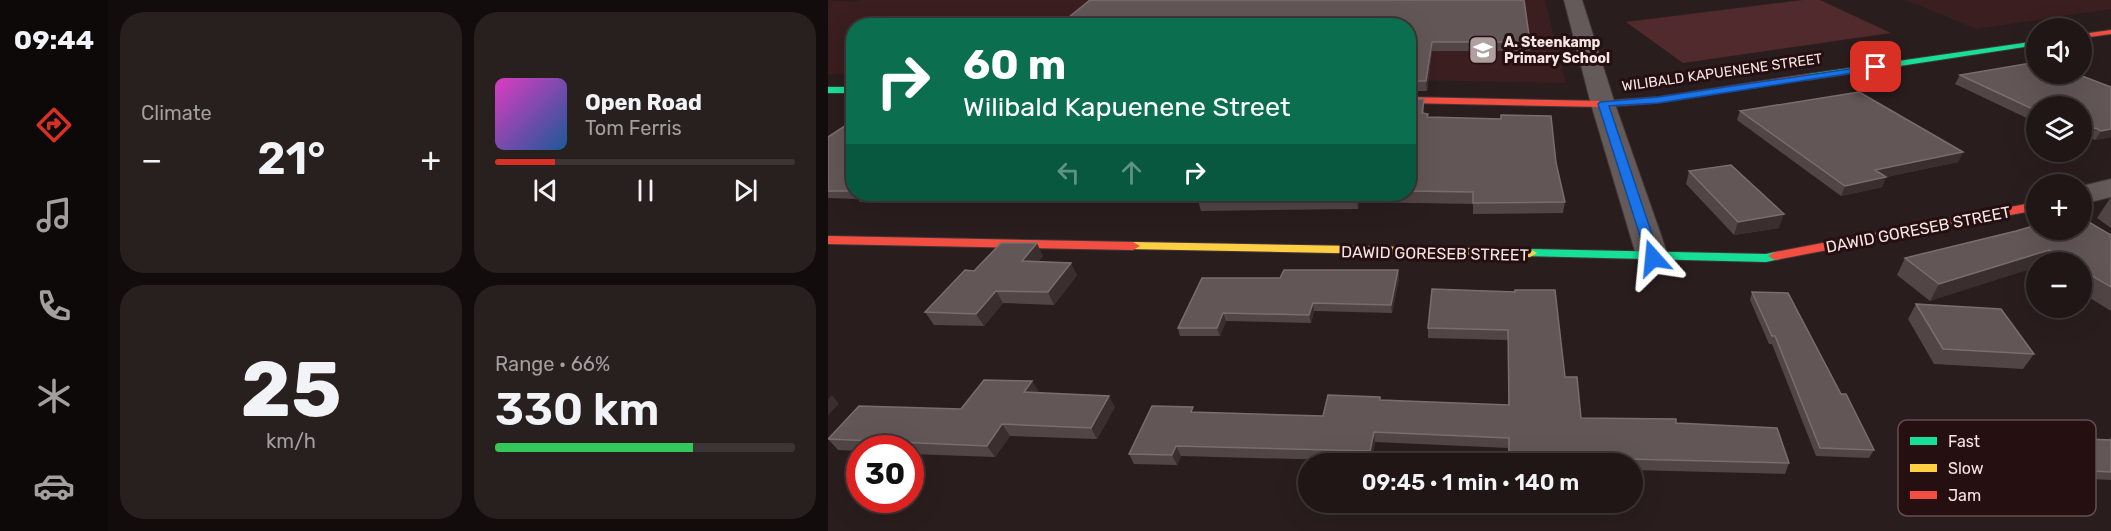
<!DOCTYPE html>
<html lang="en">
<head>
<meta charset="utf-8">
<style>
  :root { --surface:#201616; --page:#281f1f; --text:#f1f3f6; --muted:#a29fa1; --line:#3d3535; --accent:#d93025 }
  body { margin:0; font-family:Rubik,sans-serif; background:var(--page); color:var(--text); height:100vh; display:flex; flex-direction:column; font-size:22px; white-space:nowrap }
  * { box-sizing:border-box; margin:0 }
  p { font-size:20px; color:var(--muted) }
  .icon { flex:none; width:33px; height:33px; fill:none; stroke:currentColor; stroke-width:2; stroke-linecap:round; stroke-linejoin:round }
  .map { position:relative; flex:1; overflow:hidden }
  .sheet { display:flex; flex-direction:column; gap:12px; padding:12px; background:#120c0c; width:720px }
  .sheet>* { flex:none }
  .banner { position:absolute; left:18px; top:18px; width:570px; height:183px; border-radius:24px; box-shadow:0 6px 24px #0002,0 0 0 2px var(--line); background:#0b6e4f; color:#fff; overflow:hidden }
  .buttons { position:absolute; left:1198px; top:18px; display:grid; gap:12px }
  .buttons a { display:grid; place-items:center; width:66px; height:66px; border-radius:50%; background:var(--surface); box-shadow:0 6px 24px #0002,0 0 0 2px var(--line); font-size:30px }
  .speed { position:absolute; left:18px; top:435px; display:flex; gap:12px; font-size:30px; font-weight:700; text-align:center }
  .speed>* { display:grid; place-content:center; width:78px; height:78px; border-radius:50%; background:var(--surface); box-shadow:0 6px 24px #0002,0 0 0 2px var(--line); line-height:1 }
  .speed .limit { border:9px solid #d22; background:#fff; color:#111 }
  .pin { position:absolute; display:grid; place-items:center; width:51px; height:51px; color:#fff; margin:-26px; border-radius:12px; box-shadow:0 3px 9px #0006 }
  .me { position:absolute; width:66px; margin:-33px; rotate:342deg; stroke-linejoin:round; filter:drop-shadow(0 0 4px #0008) }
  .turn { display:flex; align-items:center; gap:21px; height:126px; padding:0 18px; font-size:27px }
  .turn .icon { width:78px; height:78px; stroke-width:2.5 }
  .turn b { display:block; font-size:42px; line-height:51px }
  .lanes { display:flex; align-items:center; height:57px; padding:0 18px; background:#0003; justify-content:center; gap:30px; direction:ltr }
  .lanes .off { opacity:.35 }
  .big { font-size:45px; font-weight:600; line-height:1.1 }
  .sheet .tile { flex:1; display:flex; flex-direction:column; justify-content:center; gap:9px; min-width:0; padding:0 21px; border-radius:24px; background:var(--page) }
  .sheet .dial { align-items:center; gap:0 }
  .dial b { font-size:78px; line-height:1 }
  .song { display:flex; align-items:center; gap:18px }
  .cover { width:72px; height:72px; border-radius:9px; background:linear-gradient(135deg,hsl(310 70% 55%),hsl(210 70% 35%)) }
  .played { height:6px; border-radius:3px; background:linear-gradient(90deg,var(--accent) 20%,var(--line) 20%) }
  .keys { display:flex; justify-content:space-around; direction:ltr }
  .heat { display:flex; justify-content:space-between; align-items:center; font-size:33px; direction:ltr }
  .charge { height:9px; border-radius:4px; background:linear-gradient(90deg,#34c759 66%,var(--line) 0) }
  .sheet .tiles { flex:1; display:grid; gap:12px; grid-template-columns:repeat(2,1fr) }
  .trip { position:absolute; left:470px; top:453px; width:345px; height:60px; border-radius:30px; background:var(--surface); box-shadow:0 6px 24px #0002,0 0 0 2px var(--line); font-weight:600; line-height:60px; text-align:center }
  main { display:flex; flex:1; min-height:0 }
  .dock { display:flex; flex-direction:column; width:108px; justify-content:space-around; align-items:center; background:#0d0909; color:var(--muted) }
  .dock .icon { width:42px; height:42px }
  .dock .active { color:var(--accent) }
  .dock b { font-size:27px; color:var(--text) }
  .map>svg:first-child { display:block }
  .built { fill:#3a1e20 }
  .green { fill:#512a2d }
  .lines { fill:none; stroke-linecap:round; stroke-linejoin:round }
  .street-casing { stroke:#433839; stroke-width:2 }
  .fast-casing { stroke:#433839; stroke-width:2 }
  .slow-casing { stroke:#433839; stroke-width:2 }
  .jam-casing { stroke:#433839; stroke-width:2 }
  .street { fill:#655a5a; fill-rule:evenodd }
  .fast { fill:#16e098; fill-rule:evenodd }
  .slow { fill:#ffcf43; fill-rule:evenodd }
  .jam { fill:#f24e42; fill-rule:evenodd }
  .wall { fill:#514546 }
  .shaded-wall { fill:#3a2e2f }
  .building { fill:#635657; stroke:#7a6d6d; stroke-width:1.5 }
  .route { fill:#1a73e8; stroke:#114b97; stroke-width:1.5 }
  .labels { text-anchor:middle; stroke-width:6; stroke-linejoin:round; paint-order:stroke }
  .far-poi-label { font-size:14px; font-weight:bold; fill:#f6e5e5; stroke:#250f10; text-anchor:start }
  .far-street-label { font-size:14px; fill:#f6e5e5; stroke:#250f10 }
  .street-label { font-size:16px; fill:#f6e5e5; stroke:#250f10 }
  .key { fill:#250f10; stroke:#644f50; stroke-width:1.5 }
  .key-label { font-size:16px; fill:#f6e5e5 }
</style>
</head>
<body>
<main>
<nav class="dock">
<b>09:44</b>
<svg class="icon active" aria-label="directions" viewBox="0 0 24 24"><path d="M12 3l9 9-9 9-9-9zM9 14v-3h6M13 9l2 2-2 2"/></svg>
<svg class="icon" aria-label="music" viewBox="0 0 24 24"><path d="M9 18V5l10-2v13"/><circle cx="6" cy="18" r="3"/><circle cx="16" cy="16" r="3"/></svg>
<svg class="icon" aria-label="phone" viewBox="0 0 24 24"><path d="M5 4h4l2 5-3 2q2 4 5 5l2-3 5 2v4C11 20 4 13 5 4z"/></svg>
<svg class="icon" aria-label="climate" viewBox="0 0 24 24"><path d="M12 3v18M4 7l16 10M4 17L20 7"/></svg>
<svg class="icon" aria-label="car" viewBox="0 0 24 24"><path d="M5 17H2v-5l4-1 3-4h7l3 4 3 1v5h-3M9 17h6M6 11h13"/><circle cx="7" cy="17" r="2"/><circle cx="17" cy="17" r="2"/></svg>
</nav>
<section class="sheet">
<div class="tiles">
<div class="tile"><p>Climate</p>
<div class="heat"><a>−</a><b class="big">21°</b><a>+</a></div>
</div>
<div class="tile">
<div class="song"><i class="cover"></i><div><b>Open Road</b><p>Tom Ferris</p></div></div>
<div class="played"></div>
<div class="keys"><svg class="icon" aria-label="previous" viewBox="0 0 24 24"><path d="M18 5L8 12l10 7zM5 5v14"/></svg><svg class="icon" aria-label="pause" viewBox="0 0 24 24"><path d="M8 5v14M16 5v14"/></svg><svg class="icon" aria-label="next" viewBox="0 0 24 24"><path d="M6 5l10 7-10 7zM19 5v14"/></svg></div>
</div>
<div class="tile dial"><b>25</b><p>km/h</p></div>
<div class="tile"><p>Range · 66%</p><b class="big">330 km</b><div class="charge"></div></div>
</div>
</section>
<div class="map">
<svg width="1283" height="531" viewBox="0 0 1283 531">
  <rect width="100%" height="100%" fill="#2a1d1e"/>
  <!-- built -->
  <path class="built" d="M0,0L27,2L33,0H717L738,83L581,80L580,26H26L25,74H0Z
    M1078,0H1283V9L1148,29Z"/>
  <!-- green -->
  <path class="green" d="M975,0H992L1063,33L855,63L798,22Z"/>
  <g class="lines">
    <!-- street casing -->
    <g class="street-casing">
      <path id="street" d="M736,0H754L787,104L841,258L837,265L825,268L813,265L809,258L763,104Z
        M1283,179V197L1254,204V186Z"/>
    </g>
    <!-- fast casing -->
    <g class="fast-casing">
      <path id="fast" d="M1209,41V45L980,80L975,77L980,74Z
        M0,87H26V93H0Z
        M702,249L938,254L947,252L954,256L952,259L938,262L697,256L695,253L697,250Z"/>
    </g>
    <!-- slow casing -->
    <g class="slow-casing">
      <path id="slow" d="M305,242L702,249L709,253L702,257L300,249L298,246Z"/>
    </g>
    <!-- jam casing -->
    <g class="jam-casing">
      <path id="jam" d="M1283,30V34L1254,38V34Z
        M980,74L983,75V79L830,103L775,107L580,103V97L775,101L830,97Z
        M1209,202V210L947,260L940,256L947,252Z
        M0,236L305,242L312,246L305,250L0,244Z"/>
    </g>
    <!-- street -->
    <use href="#street" class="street"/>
    <!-- fast -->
    <use href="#fast" class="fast"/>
    <!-- slow -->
    <use href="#slow" class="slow"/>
    <!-- jam -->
    <use href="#jam" class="jam"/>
  </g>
  <!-- wall -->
  <path class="wall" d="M262,0H696L702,42V51H604L599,91H580V26H230Z
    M1209,62V74H1249L1283,87V137L1267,140L1262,138L1254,140V106H1209V123L1127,84L1132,75Z
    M580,99H596V114H600V117L728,163L737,202L735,213L645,214V204L531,202L530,209L373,211L370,200H366L364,194H580Z
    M912,111L1135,152L1130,162L1058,177L1054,187L1013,196L909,120Z
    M26,120V194H99L88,203L32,202L30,199L0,198V137Z
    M861,171L951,228L906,235L858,184Z
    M1283,197V228L1269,218Z
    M1254,211L1262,212L1257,220L1283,235V311L1254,293V262H1209L1102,301L1069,275L1077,258L1254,230Z
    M215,256L210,262L249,275L226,305L175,303L156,326L106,325L97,312L146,271Z
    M570,270L571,278L564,313L486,311L483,323L398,321L392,336H352L350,328L452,278Z
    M687,292L737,377L753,418L848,423L961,463L957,474L804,470V464H680V448L547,442L544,461L353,456L349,465L306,464L301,454L367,412L495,416L552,397V400L680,405V340L600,338V328Z
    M924,292L1013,394L1046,450L1041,458L988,456L944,344H941L922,300Z
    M1088,304L1206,354L1195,369L1106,364L1080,319Z
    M204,381L210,393L287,407L269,439L182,436L167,457L82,454V448H32V451L10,450L0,439L133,409Z
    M1182,436L1281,440L1283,437V480L1261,479L1258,482L1198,480L1175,444Z"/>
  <!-- shaded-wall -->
  <path class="shaded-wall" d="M604,42V51L599,91L598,81Z
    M1268,128L1262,138L1254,140V132Z
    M1283,129V137L1267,140L1273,131Z
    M1135,152L1130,162L1043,180L1047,170Z
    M1058,177L1054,187L1013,196L1017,186Z
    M86,194H99L88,203L83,196Z
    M529,194H530L531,202L530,209L528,198Z
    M956,214L951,228L906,235L910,222Z
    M209,243L215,256L200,274L194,261Z
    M1221,250L1212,262H1209V267L1102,301L1111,284Z
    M243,263L249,275L226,305L220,292Z
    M570,270L571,278L564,313L563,305Z
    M168,291L175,303L156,326L148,314Z
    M485,303L486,311L483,323L481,315Z
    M395,313L398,321L392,336L389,328Z
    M204,381L211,392L203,404L196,392Z
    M4,395L11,404L0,415V399Z
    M281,396L287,407L269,439L263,428Z
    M174,424L182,436L167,457L159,446Z
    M546,432L547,442L544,461L542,451Z
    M348,446L353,456L349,465L344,455Z"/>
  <!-- building -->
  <path class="building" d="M262,0H696L702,42H604L598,81H580V26H230Z
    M1209,62V74H1249L1283,87V129L1273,131L1268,128L1254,132V106H1209V111L1132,75Z
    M1031,92L1135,152L1047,170L1058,177L1017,186L912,111Z
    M580,99H596L594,113L600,114L599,117L673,119V115L723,116L728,163L737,202L645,203V192L580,191Z
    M26,120V191H0V137Z
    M903,165L956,214L910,222L861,171Z
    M29,194H86L83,196L27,195Z
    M373,194H529L528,198L370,199Z
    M1262,208V212H1254V211Z
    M1254,218L1283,235V287L1254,270V262H1242L1221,250L1111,284L1077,258L1188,231L1209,225V230H1254Z
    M173,243H209L194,261L243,263L220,292L168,291L148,314L97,312L137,270L146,271Z
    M456,270H570L563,305L485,303L481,315L395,313L389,328H350L374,278H452Z
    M604,289L687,292V290H727L737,377H749L753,418L848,419V423L949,428L961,463L758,458V464L681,461V438L546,432L542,451L348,446L344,455L301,454L324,406L365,407L363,412L495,416L500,395L552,397V400L681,405L680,330L600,328Z
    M924,292L960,293L1013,394H1018L1046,450L992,448L947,336H944Z
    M1088,304L1173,309L1206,354L1115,349Z
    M156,380L204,381L196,392L281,396L263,428L174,424L159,446L0,439L31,406L133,409Z
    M1182,436L1283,440V472L1264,471L1266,474L1205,471Z"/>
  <!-- route -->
  <path class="route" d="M1048,65L1052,67L1051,69L830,103L781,106L832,258L830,261H820L770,104L772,102L830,97Z"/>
  <!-- icons -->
  <defs>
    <g id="school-square" transform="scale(1.5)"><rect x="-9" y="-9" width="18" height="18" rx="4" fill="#af9f9f" stroke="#250f10"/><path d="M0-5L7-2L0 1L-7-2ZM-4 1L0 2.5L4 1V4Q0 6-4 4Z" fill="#fff"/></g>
  </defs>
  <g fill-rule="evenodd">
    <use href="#school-square" x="655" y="50"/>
  </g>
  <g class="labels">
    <!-- far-poi labels -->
    <g class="far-poi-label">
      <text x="676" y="47">A. Steenkamp<tspan x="676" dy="16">Primary School</tspan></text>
    </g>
    <!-- far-street labels -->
    <g class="far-street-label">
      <text transform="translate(894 72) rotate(-8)" y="5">WILIBALD KAPUENENE STREET</text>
    </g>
    <!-- street labels -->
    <g class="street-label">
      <text transform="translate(1090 229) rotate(-11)" y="6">DAWID GORESEB STREET</text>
      <text transform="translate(607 253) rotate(1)" y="6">DAWID GORESEB STREET</text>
    </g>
  </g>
  <!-- legend -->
  <rect x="1070" y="420" width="198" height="96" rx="9" class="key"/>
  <rect x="1082" y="437" width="27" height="8" fill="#16e098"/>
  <rect x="1082" y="464" width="27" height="8" fill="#ffcf43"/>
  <rect x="1082" y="491" width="27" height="8" fill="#f24e42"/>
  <g class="key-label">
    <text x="1120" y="447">Fast</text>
    <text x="1120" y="474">Slow</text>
    <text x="1120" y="501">Jam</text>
  </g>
</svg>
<div class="buttons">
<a><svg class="icon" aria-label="sound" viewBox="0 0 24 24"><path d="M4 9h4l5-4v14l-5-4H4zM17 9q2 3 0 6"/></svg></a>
<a><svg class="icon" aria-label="layers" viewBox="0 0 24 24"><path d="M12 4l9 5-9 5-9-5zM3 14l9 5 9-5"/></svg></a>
<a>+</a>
<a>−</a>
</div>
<div class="speed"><div class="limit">30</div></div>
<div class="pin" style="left:1048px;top:67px;background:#d93025"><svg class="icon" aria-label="arrive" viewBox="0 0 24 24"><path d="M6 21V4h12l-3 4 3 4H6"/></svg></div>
<svg class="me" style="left:825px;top:258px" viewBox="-20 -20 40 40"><path d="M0-17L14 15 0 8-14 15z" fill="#1a73e8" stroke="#fff" stroke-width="4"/></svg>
<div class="trip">09:45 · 1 min · 140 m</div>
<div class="banner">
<div class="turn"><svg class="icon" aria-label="right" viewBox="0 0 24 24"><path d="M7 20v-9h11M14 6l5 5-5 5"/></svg><div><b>60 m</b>Wilibald Kapuenene Street</div></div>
<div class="lanes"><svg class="icon off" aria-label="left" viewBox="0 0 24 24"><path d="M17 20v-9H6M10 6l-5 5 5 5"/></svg><svg class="icon off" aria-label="ahead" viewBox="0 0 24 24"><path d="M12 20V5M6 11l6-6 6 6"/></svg><svg class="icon" aria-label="right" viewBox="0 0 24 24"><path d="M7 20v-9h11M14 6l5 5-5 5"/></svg></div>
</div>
</div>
</main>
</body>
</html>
